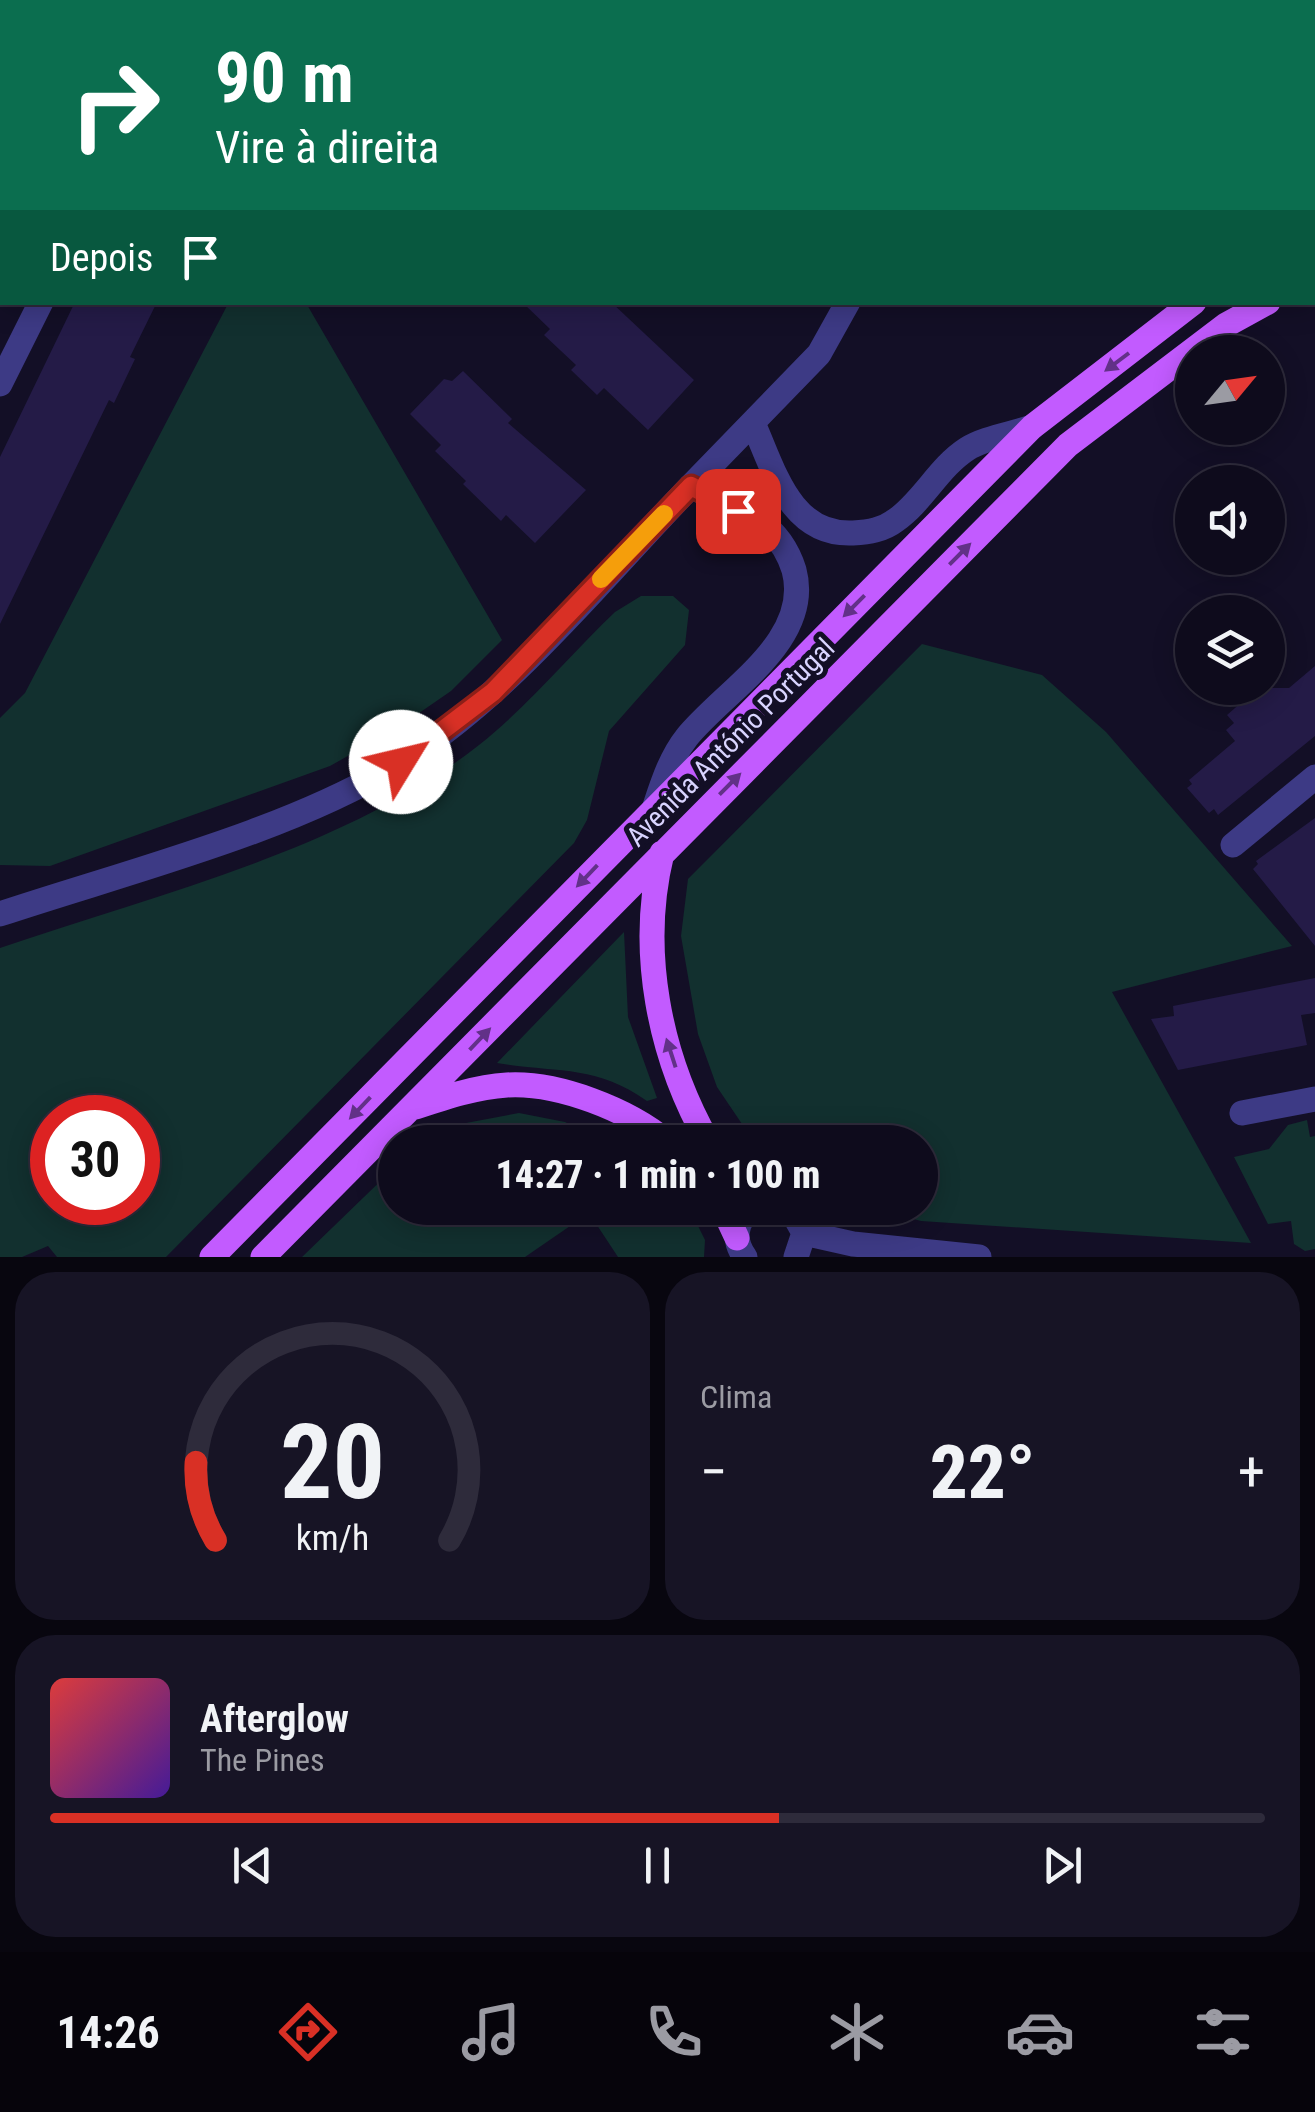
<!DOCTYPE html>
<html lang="pt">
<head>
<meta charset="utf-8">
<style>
  :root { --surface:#0e0b1c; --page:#171425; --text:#f1f3f6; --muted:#9b9ba3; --line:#2e2b3b; --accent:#d93025 }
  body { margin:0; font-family:"Roboto Condensed",sans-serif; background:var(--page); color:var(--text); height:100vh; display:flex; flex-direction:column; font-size:38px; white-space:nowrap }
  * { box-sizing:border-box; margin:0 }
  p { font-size:32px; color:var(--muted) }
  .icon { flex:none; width:55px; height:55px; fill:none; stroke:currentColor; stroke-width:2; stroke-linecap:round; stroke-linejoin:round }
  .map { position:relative; height:1257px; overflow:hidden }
  .side { display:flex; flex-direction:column; gap:15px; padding:15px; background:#08060f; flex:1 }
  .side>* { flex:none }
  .hud { position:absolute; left:0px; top:0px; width:1315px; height:305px; box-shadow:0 5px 25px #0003,0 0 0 2px var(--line); background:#0b6e4f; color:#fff; overflow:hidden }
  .needle { width:65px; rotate:61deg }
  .controls { position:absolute; left:1175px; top:335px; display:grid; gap:20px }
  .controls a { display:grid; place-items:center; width:110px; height:110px; border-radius:50%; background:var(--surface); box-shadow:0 5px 25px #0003,0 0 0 2px var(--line); font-size:50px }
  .speed { position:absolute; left:30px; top:1095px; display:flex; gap:20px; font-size:50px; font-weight:700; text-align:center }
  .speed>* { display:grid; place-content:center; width:130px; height:130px; border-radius:50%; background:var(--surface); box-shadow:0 5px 25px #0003,0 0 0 2px var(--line); line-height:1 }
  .speed .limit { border:15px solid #d22; background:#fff; color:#111 }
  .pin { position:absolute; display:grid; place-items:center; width:85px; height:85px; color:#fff; margin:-42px; border-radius:20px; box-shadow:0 5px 15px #0006 }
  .me { position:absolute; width:110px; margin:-55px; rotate:54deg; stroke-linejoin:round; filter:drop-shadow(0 0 8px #0008) }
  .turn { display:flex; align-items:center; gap:35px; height:210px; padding:0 50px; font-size:45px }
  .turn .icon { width:130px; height:130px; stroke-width:2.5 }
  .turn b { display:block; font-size:70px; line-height:85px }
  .then { display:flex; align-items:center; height:95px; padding:0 50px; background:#0003; gap:20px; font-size:38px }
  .big { font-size:75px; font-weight:800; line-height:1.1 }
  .side .card { flex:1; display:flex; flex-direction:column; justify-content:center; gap:15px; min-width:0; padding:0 35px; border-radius:40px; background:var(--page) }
  .side .dial { align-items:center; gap:0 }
  .dial svg { height:260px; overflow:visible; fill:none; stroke:var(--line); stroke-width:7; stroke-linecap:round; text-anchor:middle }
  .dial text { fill:var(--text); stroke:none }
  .song { display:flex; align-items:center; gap:30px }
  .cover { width:120px; height:120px; border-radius:15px; background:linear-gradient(135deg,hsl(0 70% 55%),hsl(260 70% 35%)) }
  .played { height:10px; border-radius:5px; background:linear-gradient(90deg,var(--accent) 60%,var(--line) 60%) }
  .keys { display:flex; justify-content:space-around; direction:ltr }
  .heat { display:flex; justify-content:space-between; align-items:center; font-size:55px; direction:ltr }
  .side .tiles { flex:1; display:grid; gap:15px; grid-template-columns:1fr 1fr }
  .card:last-child { grid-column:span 2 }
  .trip { position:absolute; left:378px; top:1125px; width:560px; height:100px; border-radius:50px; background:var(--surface); box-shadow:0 5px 25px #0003,0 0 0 2px var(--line); font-weight:800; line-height:100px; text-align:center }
  .tab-bar { display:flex; height:160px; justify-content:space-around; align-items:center; background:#06040b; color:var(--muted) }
  .tab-bar .icon { width:70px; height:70px }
  .tab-bar .on { color:var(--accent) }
  .tab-bar b { font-size:45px; color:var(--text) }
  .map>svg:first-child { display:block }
  .green { fill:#12302f; fill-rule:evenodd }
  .building { fill:#241b47 }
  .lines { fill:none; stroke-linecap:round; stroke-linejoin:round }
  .minor { stroke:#3d3a85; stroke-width:25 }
  .tertiary { stroke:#3d3a85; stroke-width:25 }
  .primary { stroke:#c25bff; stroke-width:25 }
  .oneway { fill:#623188 }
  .route-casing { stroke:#8d1f18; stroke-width:25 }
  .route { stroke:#d93025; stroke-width:18 }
  .slow { stroke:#f59e0b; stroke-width:18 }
  .labels { text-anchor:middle; stroke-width:10; stroke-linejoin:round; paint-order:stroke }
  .street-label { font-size:28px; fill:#d9d4ff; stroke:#130f26 }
</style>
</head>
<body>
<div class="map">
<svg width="1315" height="1257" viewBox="0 0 1315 1257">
  <rect width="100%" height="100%" fill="#130f26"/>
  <!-- green -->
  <path class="green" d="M229,302L306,303L502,640L451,691L396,729L330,766L50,866L0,865V718L25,693Z
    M641,596H673L689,610L685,645L609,731L587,820L574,843L166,1257H57L48,1246L22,1257H0V948C158,894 347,849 479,745C528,706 570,655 615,612ZM52,1118H138V1202H52Z
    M922,644L1042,675L1106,732L1292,946L1112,992L1251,1243L921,1221L872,1208H920V1142H761L742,1124L717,1087L698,1034L681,936L688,879Z
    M624,932L628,1017L657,1098L647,1101C595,1064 555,1073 497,1063Z
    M519,1113L565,1122L603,1142H425L466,1123Z
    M1307,1120L1310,1137L1315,1136V1249L1305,1251L1294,1244L1291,1221L1268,1224L1234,1157L1269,1149L1288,1125Z
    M395,1167V1208H689L705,1240L704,1257H618L589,1213L525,1257H302Z"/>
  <!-- building -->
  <path class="building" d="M75,302H157L130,357L135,359L114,403L109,400L0,624V457Z
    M522,302H611L694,380L648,430L604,388L597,395L571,370L576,365L544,335L550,329Z
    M463,371L512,419L508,423L586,490L535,543L506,515L501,521L463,484L466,481L435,451L441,445L410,414L444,379L452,381Z
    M1315,666V736L1218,815L1214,809L1209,813L1187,788L1192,784L1189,780L1235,741L1226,730L1234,723L1227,715L1243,701L1231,688H1289Z
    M1315,818V946L1253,869L1258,864L1256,861Z
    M1315,978V1013L1301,1015L1307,1045L1178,1070L1151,1019L1174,1016L1173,1006Z"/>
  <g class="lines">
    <!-- minor -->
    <path class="minor" d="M152,2L154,0
      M0,208L2,203
      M0,384L41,302
      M1233,845L1315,777
      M0,914C126,872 287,832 398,764C509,696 601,579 691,486
      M1242,1113L1315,1099
      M790,1208L804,1233L796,1257
      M804,1233L853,1244L979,1257
      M745,1257C732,1240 736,1221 751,1208"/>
    <!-- tertiary -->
    <path class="tertiary" d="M883,2V0
      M753,423C774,470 790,536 853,533C869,532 883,530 896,520C923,501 939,467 967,449C984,438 1012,434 1032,427
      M655,806C663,782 671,757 687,737C725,690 813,641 794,570C788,551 776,533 759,521C738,508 713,498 691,486L819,354L848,302"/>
    <!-- primary -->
    <path class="primary" d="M1312,236L1315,234
      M1312,278L1315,277
      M662,853C638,950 659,1056 708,1142
      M416,1107C446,1097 476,1087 507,1085C558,1082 629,1110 667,1142
      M723,1208L737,1238
      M212,1257L1032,427L1194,302
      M263,1257L1068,445L1226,325L1268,302"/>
  </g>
  <!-- one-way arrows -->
  <defs><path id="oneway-solid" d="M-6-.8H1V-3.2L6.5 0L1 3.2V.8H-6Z" transform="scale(2.5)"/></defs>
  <g class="oneway">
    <use href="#oneway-solid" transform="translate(1117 362) rotate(143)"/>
    <use href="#oneway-solid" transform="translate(960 554) rotate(-45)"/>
    <use href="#oneway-solid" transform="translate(854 606) rotate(135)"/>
    <use href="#oneway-solid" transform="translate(730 784) rotate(-45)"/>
    <use href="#oneway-solid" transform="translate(587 876) rotate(134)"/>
    <use href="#oneway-solid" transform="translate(480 1039) rotate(-46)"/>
    <use href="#oneway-solid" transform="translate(671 1053) rotate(-108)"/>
    <use href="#oneway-solid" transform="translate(360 1108) rotate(134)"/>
  </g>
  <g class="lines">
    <!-- route casing -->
    <g class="route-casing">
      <path id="route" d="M401,762L493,692L691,486L738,511"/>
    </g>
    <!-- route -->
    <use href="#route" class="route"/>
    <!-- slow -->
    <path class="slow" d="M601,579L664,514"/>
  </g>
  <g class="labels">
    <!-- street labels -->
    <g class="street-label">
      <text transform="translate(730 742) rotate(-45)" y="10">Avenida António Portugal</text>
    </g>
  </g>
</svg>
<div class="controls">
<a><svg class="needle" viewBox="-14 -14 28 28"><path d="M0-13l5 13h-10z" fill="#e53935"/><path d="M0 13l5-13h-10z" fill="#9b9ba3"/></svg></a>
<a><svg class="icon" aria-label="sound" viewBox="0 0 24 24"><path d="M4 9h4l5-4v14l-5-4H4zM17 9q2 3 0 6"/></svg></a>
<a><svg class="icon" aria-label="layers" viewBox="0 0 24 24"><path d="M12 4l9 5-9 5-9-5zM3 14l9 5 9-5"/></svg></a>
</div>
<div class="speed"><div class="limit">30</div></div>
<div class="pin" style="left:738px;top:511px;background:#d93025"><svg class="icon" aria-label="arrive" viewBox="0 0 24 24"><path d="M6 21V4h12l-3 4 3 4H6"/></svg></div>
<svg class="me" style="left:401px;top:762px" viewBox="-20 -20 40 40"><circle r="19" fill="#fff"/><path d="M0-13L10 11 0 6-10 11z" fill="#d93025"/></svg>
<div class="trip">14:27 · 1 min · 100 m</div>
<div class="hud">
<div class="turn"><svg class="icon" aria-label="right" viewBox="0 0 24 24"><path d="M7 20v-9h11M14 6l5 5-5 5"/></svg><div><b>90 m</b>Vire à direita</div></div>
<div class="then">Depois<svg class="icon" aria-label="arrive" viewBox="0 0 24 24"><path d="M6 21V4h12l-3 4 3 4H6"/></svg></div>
</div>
</div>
<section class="side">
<div class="tiles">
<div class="card dial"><svg viewBox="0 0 100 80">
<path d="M14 69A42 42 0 1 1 86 69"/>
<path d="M14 69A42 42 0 0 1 8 45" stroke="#d93025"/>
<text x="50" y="56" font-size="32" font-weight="700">20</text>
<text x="50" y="72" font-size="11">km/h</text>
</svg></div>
<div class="card"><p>Clima</p>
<div class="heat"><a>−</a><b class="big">22°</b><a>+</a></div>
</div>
<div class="card">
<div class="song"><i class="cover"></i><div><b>Afterglow</b><p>The Pines</p></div></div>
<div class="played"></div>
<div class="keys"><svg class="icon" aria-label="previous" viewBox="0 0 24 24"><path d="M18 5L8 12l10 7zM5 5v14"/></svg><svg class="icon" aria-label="pause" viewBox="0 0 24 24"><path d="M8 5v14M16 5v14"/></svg><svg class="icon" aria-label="next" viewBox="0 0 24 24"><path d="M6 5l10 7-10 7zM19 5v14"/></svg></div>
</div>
</div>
</section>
<nav class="tab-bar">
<b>14:26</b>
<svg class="icon on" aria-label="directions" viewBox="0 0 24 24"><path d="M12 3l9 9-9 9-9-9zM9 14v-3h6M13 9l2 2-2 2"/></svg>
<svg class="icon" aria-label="music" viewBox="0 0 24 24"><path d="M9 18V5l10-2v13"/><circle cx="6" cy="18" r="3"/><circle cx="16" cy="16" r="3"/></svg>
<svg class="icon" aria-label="phone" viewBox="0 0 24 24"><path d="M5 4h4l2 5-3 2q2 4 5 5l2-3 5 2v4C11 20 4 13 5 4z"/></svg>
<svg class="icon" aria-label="climate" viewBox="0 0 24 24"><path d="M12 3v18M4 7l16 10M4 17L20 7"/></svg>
<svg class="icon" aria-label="car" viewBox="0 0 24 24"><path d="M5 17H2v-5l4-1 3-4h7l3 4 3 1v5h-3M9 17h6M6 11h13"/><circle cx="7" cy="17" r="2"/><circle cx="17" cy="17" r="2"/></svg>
<svg class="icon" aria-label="filters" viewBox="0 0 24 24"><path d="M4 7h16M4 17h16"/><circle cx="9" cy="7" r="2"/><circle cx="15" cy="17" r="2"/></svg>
</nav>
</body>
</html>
